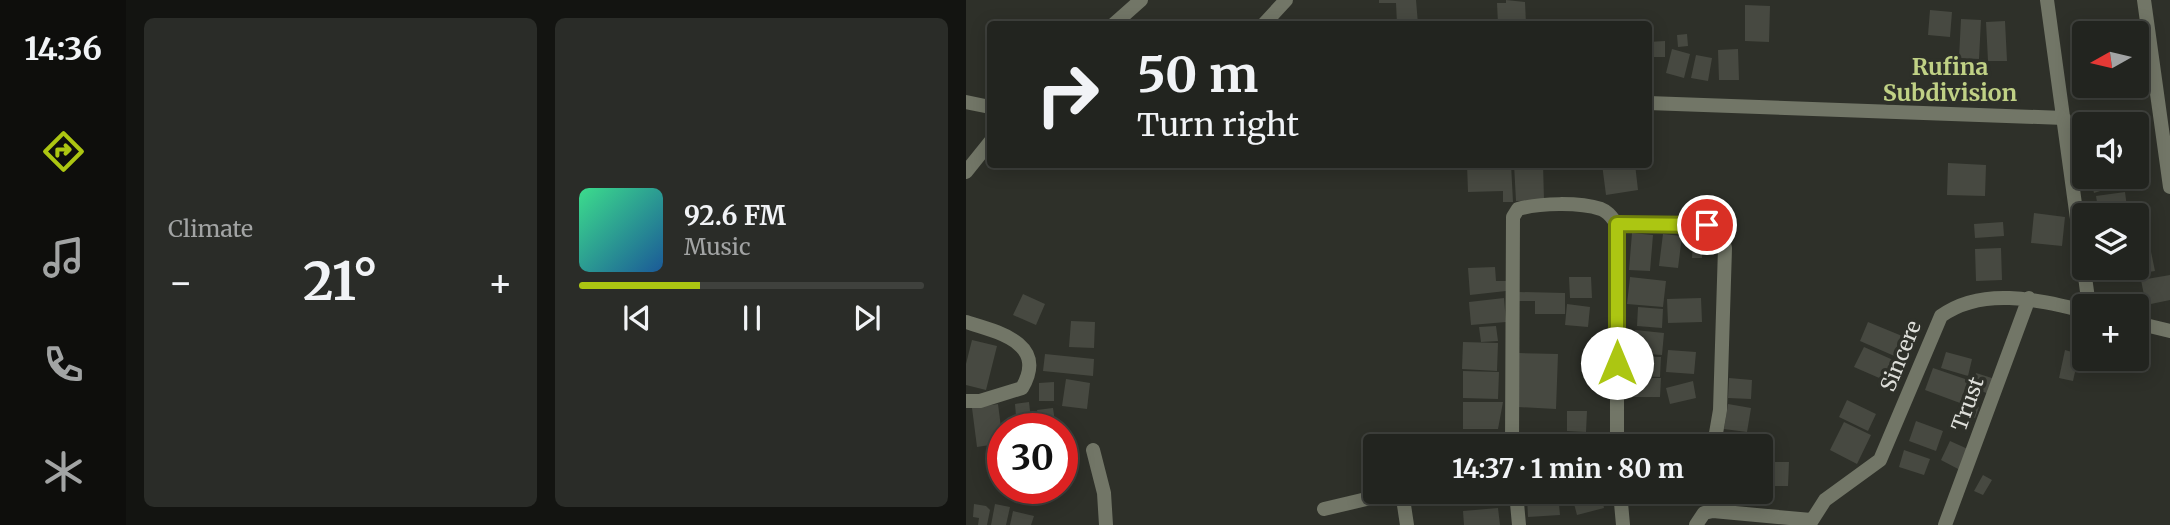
<!DOCTYPE html>
<html lang="en">
<head>
<meta charset="utf-8">
<style>
  :root { --surface:#22241f; --page:#2a2c28; --text:#f1f3f6; --muted:#a2a4a4; --line:#3f413d; --accent:#acc612 }
  body { margin:0; font-family:Merriweather,serif; background:var(--page); color:var(--text); height:100vh; display:flex; flex-direction:column; font-size:26px; white-space:nowrap }
  * { box-sizing:border-box; margin:0 }
  p { font-size:23px; color:var(--muted) }
  .icon { flex:none; width:38px; height:38px; fill:none; stroke:currentColor; stroke-width:2; stroke-linecap:round; stroke-linejoin:round }
  .map { position:relative; flex:1; overflow:hidden }
  .drawer { display:flex; flex-direction:column; gap:18px; padding:18px; background:#131411; width:840px }
  .drawer>* { flex:none }
  .top-card { position:absolute; left:21px; top:21px; width:665px; height:147px; border-radius:7px; box-shadow:0 4px 18px #0003,0 0 0 2px var(--line); background:#22241f; color:var(--text); overflow:hidden }
  .needle { width:46px; rotate:262deg }
  .controls { position:absolute; left:1106px; top:21px; display:grid; gap:14px }
  .controls a { display:grid; place-items:center; width:77px; height:77px; border-radius:7px; background:var(--surface); box-shadow:0 4px 18px #0003,0 0 0 2px var(--line); font-size:35px }
  .speed { position:absolute; left:21px; top:413px; display:flex; gap:14px; font-size:35px; font-weight:700; text-align:center }
  .speed>* { display:grid; place-content:center; width:91px; height:91px; border-radius:50%; background:var(--surface); box-shadow:0 4px 18px #0003,0 0 0 2px var(--line); line-height:1 }
  .speed .limit { border:10px solid #d22; background:#fff; color:#111 }
  .pin { position:absolute; display:grid; place-items:center; width:60px; height:60px; color:#fff; margin:-30px; border:4px solid #fff; border-radius:50%; box-shadow:0 2px 7px #0007 }
  .me { position:absolute; width:77px; margin:-38px; rotate:0deg; stroke-linejoin:round; filter:drop-shadow(0 0 5px #0008) }
  .turn { display:flex; align-items:center; gap:24px; height:147px; padding:0 35px; font-size:32px }
  .turn .icon { width:91px; height:91px; stroke-width:2.5 }
  .turn b { display:block; font-size:49px; line-height:60px }
  .big { font-size:52px; font-weight:700; line-height:1.1 }
  .drawer .tile { flex:1; display:flex; flex-direction:column; justify-content:center; gap:10px; min-width:0; padding:0 24px; border-radius:10px; background:var(--page) }
  .song { display:flex; align-items:center; gap:21px }
  .cover { width:84px; height:84px; border-radius:10px; background:linear-gradient(135deg,hsl(150 70% 55%),hsl(210 70% 35%)) }
  .played { height:7px; border-radius:4px; background:linear-gradient(90deg,var(--accent) 35%,var(--line) 35%) }
  .keys { display:flex; justify-content:space-around; direction:ltr }
  .heat { display:flex; justify-content:space-between; align-items:center; font-size:38px; direction:ltr }
  .drawer .tiles { flex:1; display:grid; gap:18px; grid-template-columns:repeat(2,1fr) }
  .trip { position:absolute; left:397px; top:434px; width:410px; height:70px; border-radius:7px; background:var(--surface); box-shadow:0 4px 18px #0003,0 0 0 2px var(--line); font-weight:700; line-height:70px; text-align:center }
  main { display:flex; flex:1; min-height:0 }
  .dock { display:flex; flex-direction:column; width:126px; justify-content:space-around; align-items:center; background:#0e0e0c; color:var(--muted) }
  .dock .icon { width:49px; height:49px }
  .dock .active { color:var(--accent) }
  .dock b { font-size:32px; color:var(--text) }
  .map>svg:first-child { display:block }
  .building { fill:#474941 }
  .lines { fill:none; stroke-linecap:round; stroke-linejoin:round }
  .minor { stroke:#727667; stroke-width:14 }
  .route-casing { stroke:#70810c; stroke-width:18 }
  .route { stroke:#acc612; stroke-width:12 }
  .labels { text-anchor:middle; stroke-width:7; stroke-linejoin:round; paint-order:stroke }
  .street-label { font-size:21px; fill:#ddded9; stroke:#2e3029 }
  .neighbourhood-label { font-size:23px; font-weight:bold; fill:#c0d185; stroke:#2e3029 }
</style>
</head>
<body>
<main>
<nav class="dock">
<b>14:36</b>
<svg class="icon active" aria-label="directions" viewBox="0 0 24 24"><path d="M12 3l9 9-9 9-9-9zM9 14v-3h6M13 9l2 2-2 2"/></svg>
<svg class="icon" aria-label="music" viewBox="0 0 24 24"><path d="M9 18V5l10-2v13"/><circle cx="6" cy="18" r="3"/><circle cx="16" cy="16" r="3"/></svg>
<svg class="icon" aria-label="phone" viewBox="0 0 24 24"><path d="M5 4h4l2 5-3 2q2 4 5 5l2-3 5 2v4C11 20 4 13 5 4z"/></svg>
<svg class="icon" aria-label="climate" viewBox="0 0 24 24"><path d="M12 3v18M4 7l16 10M4 17L20 7"/></svg>
</nav>
<section class="drawer">
<div class="tiles">
<div class="tile"><p>Climate</p>
<div class="heat"><a>−</a><b class="big">21°</b><a>+</a></div>
</div>
<div class="tile">
<div class="song"><i class="cover"></i><div><b>92.6 FM</b><p>Music</p></div></div>
<div class="played"></div>
<div class="keys"><svg class="icon" aria-label="previous" viewBox="0 0 24 24"><path d="M18 5L8 12l10 7zM5 5v14"/></svg><svg class="icon" aria-label="pause" viewBox="0 0 24 24"><path d="M8 5v14M16 5v14"/></svg><svg class="icon" aria-label="next" viewBox="0 0 24 24"><path d="M6 5l10 7-10 7zM19 5v14"/></svg></div>
</div>
</div>
</section>
<div class="map">
<svg width="1204" height="525" viewBox="0 0 1204 525">
  <rect width="100%" height="100%" fill="#2e3029"/>
  <!-- building -->
  <path class="building" d="M413,0H450L452,24H431L430,3H413Z
    M540,0L559,2L560,24H532L531,3H540Z
    M779,5L804,6L803,42L779,41Z
    M964,10L986,12L984,37L962,35Z
    M995,19L1015,20L1013,59L993,58Z
    M1039,21L1041,61H1022L1020,22Z
    M721,34L722,46L712,47L711,35Z
    M1118,36V62L1112,63L1107,38Z
    M699,41V57H682V42Z
    M706,49L724,54L718,78L700,73Z
    M772,49L773,80H753L752,50Z
    M730,55L746,58L742,81L725,78Z
    M1171,56L1176,78L1171,79Z
    M1163,110L1166,124H1118L1117,147L1112,122Z
    M982,163L1020,165L1019,196L981,195Z
    M501,164H545L547,202H537V191L502,192Z
    M548,164H577L578,200L550,201Z
    M636,164H669L672,190L640,195Z
    M1124,177H1154L1156,184L1128,193Z
    M1159,192L1162,215H1133L1130,196Z
    M1068,213L1099,217L1096,246L1065,243Z
    M1037,222L1038,236L1009,238L1008,224Z
    M666,233L687,235L684,271L663,270Z
    M697,234L716,236L712,268L693,266Z
    M727,241H736V258H726Z
    M1184,247L1189,271L1152,277L1151,268H1171V249Z
    M1035,248L1036,280L1010,281L1009,249Z
    M529,267L530,281H540V291L504,295L502,268Z
    M1204,275V300L1180,305L1175,280Z
    M603,277H625L626,298H604Z
    M664,277L700,281L697,307L661,304Z
    M553,292L599,293V314H569V301H553Z
    M57,294L79,304L70,325L47,315Z
    M538,298L540,322L505,325L503,302Z
    M735,298L736,322L702,323L701,299Z
    M601,304L624,307L622,327L599,325Z
    M672,307L697,309L696,328L671,326Z
    M105,321L129,322L128,348L103,347Z
    M902,322L941,338L933,358L894,341Z
    M530,326L532,341L515,342L513,327Z
    M669,330L698,333L696,355L667,353Z
    M6,340L31,346L20,390L0,385V364Z
    M497,342L532,343L531,371L496,369Z
    M898,347L936,364L927,384L888,367Z
    M702,350L730,352L728,374L700,372Z
    M1099,350L1113,354L1107,381L1093,378Z
    M980,352L1006,359L1002,376L975,368Z
    M553,353L592,354L590,409L552,407Z
    M79,354L128,359L127,376L77,371Z
    M669,356L695,357L694,377L669,376Z
    M967,368L1002,380L994,403L959,390Z
    M497,371L533,372L532,399L497,398Z
    M1010,373L1029,379L1024,394L1005,388Z
    M663,378H695L694,397H662Z
    M763,378L786,380L785,399L762,398Z
    M100,379L124,383L121,409L96,406Z
    M727,381L730,398L704,404L700,388Z
    M88,382V401H73V383Z
    M881,400L910,414L902,431L873,417Z
    M998,401L1013,407L1009,418L994,413Z
    M63,402L66,429H42L41,418L50,416L49,404Z
    M497,402H537L532,429H497Z
    M32,404L37,443L11,447L6,408Z
    M762,404L785,408L781,432L758,429Z
    M87,408L90,429H74L71,410Z
    M601,411H621L620,432L601,431Z
    M950,421L977,431L970,451L943,441Z
    M878,422L905,435L891,464L864,450Z
    M984,441L1004,450L994,470L975,460Z
    M938,450L964,459L958,475L933,467Z
    M806,462H823L822,486H806Z
    M1017,475L1026,480L1017,495L1008,491Z
    M667,492H695V499H667Z
    M727,492H753L751,504L725,499Z
    M763,492H789L787,505L762,502Z
    M635,493L638,508L611,515L607,500Z
    M592,494L594,515L562,517L561,496Z
    M8,504L20,506L24,510L21,525H12L13,518L7,517Z
    M29,504L44,507L40,525H25Z
    M532,508L534,525H498L497,511Z
    M47,511L68,516L65,525H44Z"/>
  <g class="lines">
    <!-- minor -->
    <path class="minor" d="M1081,0L1123,306
      M1178,0L1204,187
      M148,24L175,0
      M298,24L320,0
      M0,102L24,107
      M682,103L1098,118
      M0,172L24,142
      M0,322C32,332 82,343 56,388L14,401H0
      M1171,323L1204,331
      M546,446L547,217L552,209C574,203 613,202 635,209C643,212 646,218 651,224L742,225L755,234L759,248L754,410L749,439L741,446
      M651,446V224
      M127,450L138,493L140,525
      M436,492L441,525
      M550,492L553,525
      M654,492L657,525
      M358,509L430,492
      M730,525L738,513L747,511L845,520
      M843,525L859,500L914,460L975,316C1017,286 1072,300 1118,311
      M979,525L1063,298"/>
  </g>
  <g class="lines">
    <!-- route casing -->
    <g class="route-casing">
      <path id="route" d="M651,363V224L741,225"/>
    </g>
    <!-- route -->
    <use href="#route" class="route"/>
  </g>
  <g class="labels">
    <!-- street labels -->
    <g class="street-label">
      <text transform="translate(935 356) rotate(-68)" y="7">Sincere</text>
      <text transform="translate(1002 404) rotate(-70)" y="7">Trust</text>
    </g>
    <!-- neighbourhood labels -->
    <g class="neighbourhood-label">
      <text x="984" y="75">Rufina<tspan x="984" dy="26">Subdivision</tspan></text>
    </g>
  </g>
</svg>
<div class="controls">
<a><svg class="needle" viewBox="-14 -14 28 28"><path d="M0-13l5 13h-10z" fill="#e53935"/><path d="M0 13l5-13h-10z" fill="#a2a4a4"/></svg></a>
<a><svg class="icon" aria-label="sound" viewBox="0 0 24 24"><path d="M4 9h4l5-4v14l-5-4H4zM17 9q2 3 0 6"/></svg></a>
<a><svg class="icon" aria-label="layers" viewBox="0 0 24 24"><path d="M12 4l9 5-9 5-9-5zM3 14l9 5 9-5"/></svg></a>
<a>+</a>
</div>
<div class="speed"><div class="limit">30</div></div>
<div class="pin" style="left:741px;top:225px;background:#d93025"><svg class="icon" aria-label="arrive" viewBox="0 0 24 24"><path d="M6 21V4h12l-3 4 3 4H6"/></svg></div>
<svg class="me" style="left:651px;top:363px" viewBox="-20 -20 40 40"><circle r="19" fill="#fff"/><path d="M0-13L10 11 0 6-10 11z" fill="#acc612"/></svg>
<div class="trip">14:37 · 1 min · 80 m</div>
<div class="top-card">
<div class="turn"><svg class="icon" aria-label="right" viewBox="0 0 24 24"><path d="M7 20v-9h11M14 6l5 5-5 5"/></svg><div><b>50 m</b>Turn right</div></div>
</div>
</div>
</main>
</body>
</html>
